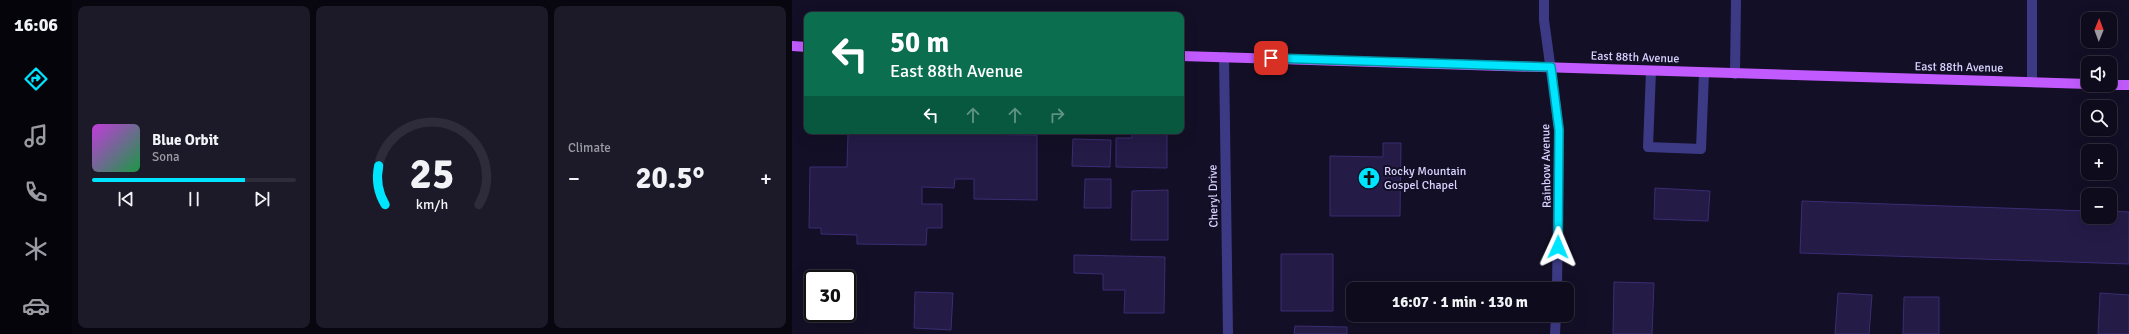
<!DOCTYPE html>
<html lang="en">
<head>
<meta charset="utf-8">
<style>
  :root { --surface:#0e0b1c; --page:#1c1929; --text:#f1f3f6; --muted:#9b9ba3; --line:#2e2b3b; --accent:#00e5ff }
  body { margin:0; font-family:Signika,sans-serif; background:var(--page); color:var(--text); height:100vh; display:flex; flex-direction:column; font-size:15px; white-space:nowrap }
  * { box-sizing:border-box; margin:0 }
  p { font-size:13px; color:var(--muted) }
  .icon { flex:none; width:22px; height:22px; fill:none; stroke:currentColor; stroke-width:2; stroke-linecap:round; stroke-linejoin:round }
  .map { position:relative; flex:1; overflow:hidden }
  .drawer { display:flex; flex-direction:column; gap:6px; padding:6px; background:#08060f; width:720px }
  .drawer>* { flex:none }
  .top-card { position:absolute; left:12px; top:12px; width:380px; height:122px; border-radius:8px; box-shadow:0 4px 16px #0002,0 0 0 1px var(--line); background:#0b6e4f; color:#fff; overflow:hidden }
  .needle { width:26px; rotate:1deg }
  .controls { position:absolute; left:1289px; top:12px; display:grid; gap:8px }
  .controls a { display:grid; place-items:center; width:36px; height:36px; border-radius:8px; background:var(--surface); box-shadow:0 4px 16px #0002,0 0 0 1px var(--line); font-size:20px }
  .speed { position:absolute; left:12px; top:270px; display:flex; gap:8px; font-size:20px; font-weight:700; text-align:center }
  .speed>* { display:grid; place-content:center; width:52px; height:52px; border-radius:50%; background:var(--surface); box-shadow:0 4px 16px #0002,0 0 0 1px var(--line); line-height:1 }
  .speed .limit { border:2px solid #111; border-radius:6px; background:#fff; color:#111 }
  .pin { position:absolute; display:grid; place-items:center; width:34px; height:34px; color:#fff; margin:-17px; border-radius:8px; box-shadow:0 2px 6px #0006 }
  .me { position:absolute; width:44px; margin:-22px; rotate:1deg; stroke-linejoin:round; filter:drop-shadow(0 0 3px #0008) }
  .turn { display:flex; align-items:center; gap:14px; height:84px; padding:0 20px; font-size:18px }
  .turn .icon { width:52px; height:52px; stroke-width:2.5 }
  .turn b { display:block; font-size:28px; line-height:34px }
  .lanes { display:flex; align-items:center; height:38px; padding:0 20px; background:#0003; justify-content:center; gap:20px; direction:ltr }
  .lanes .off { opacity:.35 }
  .big { font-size:30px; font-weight:700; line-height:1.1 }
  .drawer .tile { flex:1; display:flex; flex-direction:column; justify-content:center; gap:6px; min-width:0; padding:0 14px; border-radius:8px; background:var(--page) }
  .drawer .dial { align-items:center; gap:0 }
  .dial svg { height:104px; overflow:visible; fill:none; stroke:var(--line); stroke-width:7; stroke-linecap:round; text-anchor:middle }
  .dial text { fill:var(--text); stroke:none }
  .song { display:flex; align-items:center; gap:12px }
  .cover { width:48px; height:48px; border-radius:6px; background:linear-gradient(135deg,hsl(290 70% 55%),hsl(140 70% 35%)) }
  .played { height:4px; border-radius:2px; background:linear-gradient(90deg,var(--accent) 75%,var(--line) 75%) }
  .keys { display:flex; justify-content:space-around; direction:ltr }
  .heat { display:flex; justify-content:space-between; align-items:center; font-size:22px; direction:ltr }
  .drawer .tiles { flex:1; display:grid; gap:6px; grid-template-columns:repeat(3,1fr) }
  .trip { position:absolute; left:554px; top:282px; width:228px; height:40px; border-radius:8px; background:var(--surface); box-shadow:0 4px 16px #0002,0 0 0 1px var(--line); font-weight:700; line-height:40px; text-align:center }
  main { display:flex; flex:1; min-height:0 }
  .menu { display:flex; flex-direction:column; width:72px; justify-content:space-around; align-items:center; background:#06040b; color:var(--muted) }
  .menu .icon { width:28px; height:28px }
  .menu .on { color:var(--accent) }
  .menu b { font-size:18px; color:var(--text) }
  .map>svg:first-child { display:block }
  .building { fill:#241b47; stroke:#3b2d73 }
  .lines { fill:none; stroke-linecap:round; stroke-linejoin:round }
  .minor { stroke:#3d3a85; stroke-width:10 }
  .major { stroke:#c25bff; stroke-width:10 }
  .route-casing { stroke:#0095a6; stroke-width:10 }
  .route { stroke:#00e5ff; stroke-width:7 }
  .labels { text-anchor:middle; stroke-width:4; stroke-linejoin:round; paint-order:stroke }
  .street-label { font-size:12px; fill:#d9d4ff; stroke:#130f26 }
  .poi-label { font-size:12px; fill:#d9d4ff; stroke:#130f26; text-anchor:start }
</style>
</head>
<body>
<main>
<nav class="menu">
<b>16:06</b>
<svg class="icon on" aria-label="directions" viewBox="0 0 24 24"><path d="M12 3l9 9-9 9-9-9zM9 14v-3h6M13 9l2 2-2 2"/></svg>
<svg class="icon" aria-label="music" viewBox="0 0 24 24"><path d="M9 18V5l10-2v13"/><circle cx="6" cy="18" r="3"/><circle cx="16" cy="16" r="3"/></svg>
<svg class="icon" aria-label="phone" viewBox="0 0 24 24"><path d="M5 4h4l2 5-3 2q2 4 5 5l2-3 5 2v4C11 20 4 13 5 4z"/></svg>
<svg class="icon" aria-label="climate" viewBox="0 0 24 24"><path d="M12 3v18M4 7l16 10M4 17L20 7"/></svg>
<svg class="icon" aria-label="car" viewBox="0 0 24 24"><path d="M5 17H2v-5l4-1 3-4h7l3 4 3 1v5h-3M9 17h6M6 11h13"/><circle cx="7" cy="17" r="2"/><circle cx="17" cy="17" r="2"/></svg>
</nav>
<section class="drawer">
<div class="tiles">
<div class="tile">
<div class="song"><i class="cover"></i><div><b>Blue Orbit</b><p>Sona</p></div></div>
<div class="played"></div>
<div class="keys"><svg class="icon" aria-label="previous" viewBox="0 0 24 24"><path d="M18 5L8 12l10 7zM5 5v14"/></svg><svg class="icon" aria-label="pause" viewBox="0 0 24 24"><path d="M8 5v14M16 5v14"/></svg><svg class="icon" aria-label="next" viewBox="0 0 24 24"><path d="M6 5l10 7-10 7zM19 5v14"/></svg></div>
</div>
<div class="tile dial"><svg viewBox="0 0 100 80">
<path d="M14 69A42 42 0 1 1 86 69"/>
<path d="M14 69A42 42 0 0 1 9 39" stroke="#00e5ff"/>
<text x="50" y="56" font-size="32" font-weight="700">25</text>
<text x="50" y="72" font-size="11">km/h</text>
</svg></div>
<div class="tile"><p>Climate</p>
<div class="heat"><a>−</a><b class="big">20.5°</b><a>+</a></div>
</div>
</div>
</section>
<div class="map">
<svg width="1337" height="334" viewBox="0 0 1337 334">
  <rect width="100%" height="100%" fill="#130f26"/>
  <!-- building -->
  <path class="building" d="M340,131H375V168L324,167V138H340Z
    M56,133L245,135V200L182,199V179H163L162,188L130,187V204H150V228H135L134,245L65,244V235L29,234V228H17L18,167H55Z
    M281,139L319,140L318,167L280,166Z
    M591,143H609L608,216H538V156L591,157Z
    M293,179H319V208H292Z
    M863,188L918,191L916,221L862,219Z
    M376,190V240H339L340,191Z
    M1010,201L1296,211V217H1318V211L1337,212V264L1008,253Z
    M489,254H541V311H489Z
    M282,255L373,257L372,313H332L333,290H311V274L282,273Z
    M822,282L862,283L860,334H821Z
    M123,292L161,293L159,330L122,328Z
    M1046,293L1080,295L1077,334H1043Z
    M1308,293L1337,295V334H1306Z
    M1112,297H1147V334H1111Z
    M503,326L555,327V334H502Z"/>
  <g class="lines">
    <!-- minor -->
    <path class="minor" d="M752,0V20L767,130L765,289
      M432,57L436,334
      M859,71L856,147L909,149L912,73
      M943,74L944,0
      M1240,82V0
      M763,334L764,315"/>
    <!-- major -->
    <path class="major" d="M0,46L15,47
      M389,56L1296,84
      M1318,85H1337"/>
  </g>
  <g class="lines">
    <!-- route casing -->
    <g class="route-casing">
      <path id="route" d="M479,58L759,67L767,130L766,247"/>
    </g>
    <!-- route -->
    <use href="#route" class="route"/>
  </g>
  <!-- icons -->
  <defs>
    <g id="church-disc" transform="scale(1.15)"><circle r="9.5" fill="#00e5ff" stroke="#130f26"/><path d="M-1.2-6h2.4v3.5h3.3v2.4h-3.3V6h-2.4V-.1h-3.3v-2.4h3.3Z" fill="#111"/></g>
  </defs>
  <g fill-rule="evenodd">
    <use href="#church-disc" x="577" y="178"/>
  </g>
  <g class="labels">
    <!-- street labels -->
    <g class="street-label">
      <text transform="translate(843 57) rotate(2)" y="4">East 88th Avenue</text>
      <text transform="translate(1167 67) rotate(1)" y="4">East 88th Avenue</text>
      <text transform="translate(754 166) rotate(-91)" y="4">Rainbow Avenue</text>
      <text transform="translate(421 196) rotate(-91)" y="4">Cheryl Drive</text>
    </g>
    <!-- poi labels -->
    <g class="poi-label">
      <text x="592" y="175">Rocky Mountain<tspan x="592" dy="14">Gospel Chapel</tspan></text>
    </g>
  </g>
</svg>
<div class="controls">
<a><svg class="needle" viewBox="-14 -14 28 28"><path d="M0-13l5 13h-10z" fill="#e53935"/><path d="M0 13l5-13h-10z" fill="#9b9ba3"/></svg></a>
<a><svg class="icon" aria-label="sound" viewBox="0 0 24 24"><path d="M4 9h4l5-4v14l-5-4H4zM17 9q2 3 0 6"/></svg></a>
<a><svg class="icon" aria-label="search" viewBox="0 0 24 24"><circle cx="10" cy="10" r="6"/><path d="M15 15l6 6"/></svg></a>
<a>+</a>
<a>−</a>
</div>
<div class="speed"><div class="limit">30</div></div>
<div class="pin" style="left:479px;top:58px;background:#d93025"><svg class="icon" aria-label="arrive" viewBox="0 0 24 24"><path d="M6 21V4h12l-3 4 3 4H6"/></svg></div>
<svg class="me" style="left:766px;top:247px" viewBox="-20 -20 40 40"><path d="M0-17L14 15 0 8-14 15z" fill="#00e5ff" stroke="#fff" stroke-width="4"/></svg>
<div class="trip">16:07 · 1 min · 130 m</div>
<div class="top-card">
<div class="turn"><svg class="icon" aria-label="left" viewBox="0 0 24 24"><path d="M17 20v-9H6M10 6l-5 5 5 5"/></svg><div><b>50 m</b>East 88th Avenue</div></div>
<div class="lanes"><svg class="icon" aria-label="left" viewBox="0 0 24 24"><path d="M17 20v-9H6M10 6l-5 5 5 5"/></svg><svg class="icon off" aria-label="ahead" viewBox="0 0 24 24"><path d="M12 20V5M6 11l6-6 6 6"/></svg><svg class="icon off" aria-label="ahead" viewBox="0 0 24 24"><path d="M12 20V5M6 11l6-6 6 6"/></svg><svg class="icon off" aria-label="right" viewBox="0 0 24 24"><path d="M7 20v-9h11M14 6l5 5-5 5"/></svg></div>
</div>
</div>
</main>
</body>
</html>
